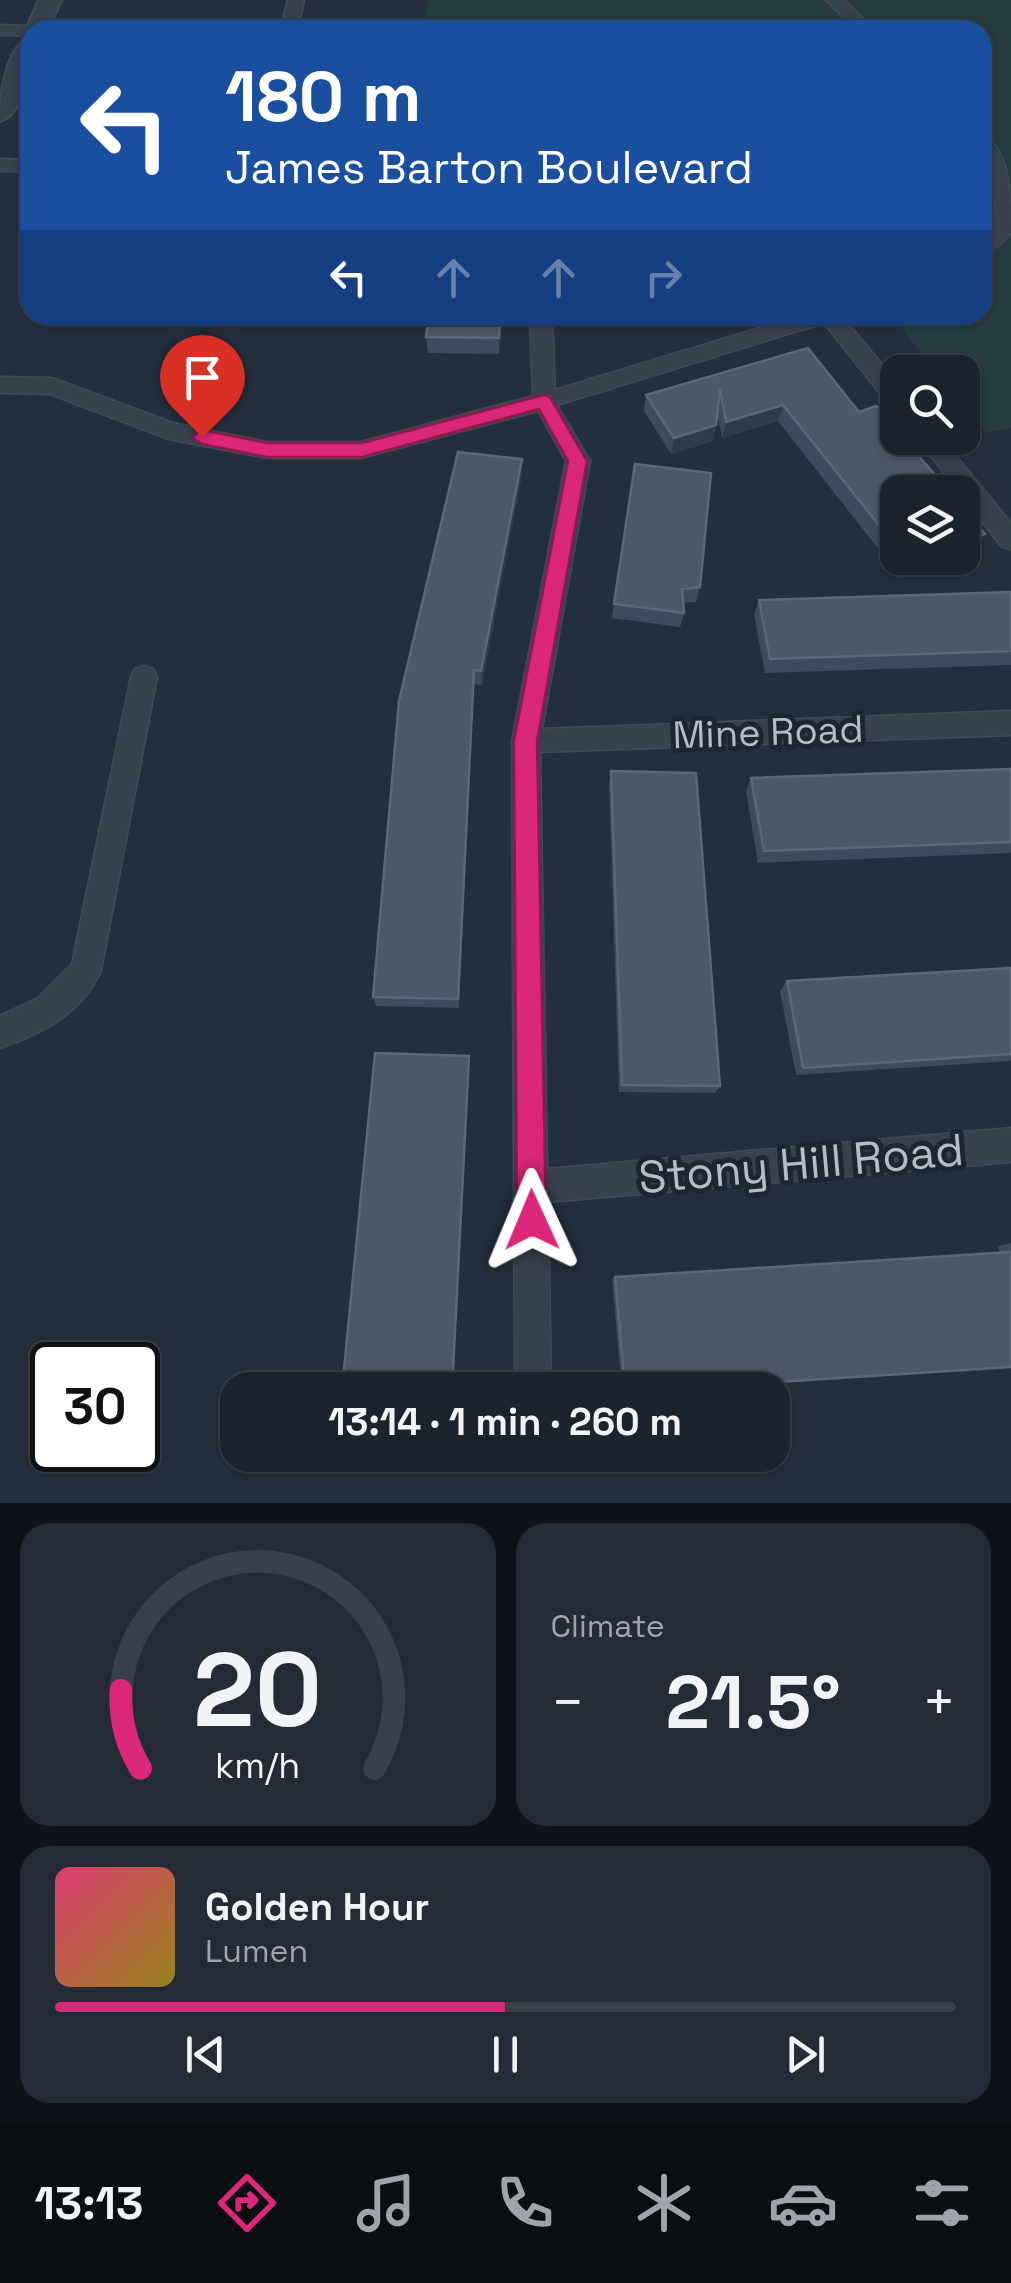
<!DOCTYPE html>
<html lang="en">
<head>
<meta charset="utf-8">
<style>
  :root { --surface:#1b232e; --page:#242b36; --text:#f1f3f6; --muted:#a0a4aa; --line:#39404a; --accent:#db2777 }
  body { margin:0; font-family:"Space Grotesk",sans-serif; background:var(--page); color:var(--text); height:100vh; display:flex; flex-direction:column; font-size:38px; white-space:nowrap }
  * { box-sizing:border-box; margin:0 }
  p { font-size:32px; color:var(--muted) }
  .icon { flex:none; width:55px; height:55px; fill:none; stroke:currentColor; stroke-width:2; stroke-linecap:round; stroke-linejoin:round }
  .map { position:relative; height:1503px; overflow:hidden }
  .side { display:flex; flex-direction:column; gap:20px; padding:20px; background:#0f1319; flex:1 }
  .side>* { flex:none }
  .banner { position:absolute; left:20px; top:20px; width:972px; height:305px; border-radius:30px; box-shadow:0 2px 8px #0004,0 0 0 2px var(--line); background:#1a4fa0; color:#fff; overflow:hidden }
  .buttons { position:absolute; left:880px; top:355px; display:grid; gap:20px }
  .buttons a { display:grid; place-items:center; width:100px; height:100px; border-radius:20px; background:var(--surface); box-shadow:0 2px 8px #0004,0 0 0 2px var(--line); font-size:50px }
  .speed { position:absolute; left:30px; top:1342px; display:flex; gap:20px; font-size:50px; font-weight:700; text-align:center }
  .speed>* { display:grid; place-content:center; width:130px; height:130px; border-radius:50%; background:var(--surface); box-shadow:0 2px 8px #0004,0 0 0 2px var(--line); line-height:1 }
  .speed .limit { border:5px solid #111; border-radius:15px; background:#fff; color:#111 }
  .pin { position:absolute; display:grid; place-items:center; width:85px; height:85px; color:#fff; margin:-102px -42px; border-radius:50% 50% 50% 0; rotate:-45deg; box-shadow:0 0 10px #0007 }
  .pin .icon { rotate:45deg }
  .me { position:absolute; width:110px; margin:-55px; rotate:359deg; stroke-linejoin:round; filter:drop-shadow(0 0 8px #0008) }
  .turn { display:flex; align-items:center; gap:35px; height:210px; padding:0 40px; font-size:45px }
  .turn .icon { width:130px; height:130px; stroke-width:2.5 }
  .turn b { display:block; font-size:70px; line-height:85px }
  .lanes { display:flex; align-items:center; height:95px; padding:0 40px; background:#0003; justify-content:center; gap:50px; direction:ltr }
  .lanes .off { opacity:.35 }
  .big { font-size:75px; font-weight:700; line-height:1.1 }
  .side .widget { flex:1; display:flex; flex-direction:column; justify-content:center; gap:15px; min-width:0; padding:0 35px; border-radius:30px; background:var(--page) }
  .side .dial { align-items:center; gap:0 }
  .dial svg { height:260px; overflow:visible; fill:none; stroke:var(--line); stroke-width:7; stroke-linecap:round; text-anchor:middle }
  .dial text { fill:var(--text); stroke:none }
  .song { display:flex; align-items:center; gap:30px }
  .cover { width:120px; height:120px; border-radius:15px; background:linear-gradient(135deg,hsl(340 70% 55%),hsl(50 70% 35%)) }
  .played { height:10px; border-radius:5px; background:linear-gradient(90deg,var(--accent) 50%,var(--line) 50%) }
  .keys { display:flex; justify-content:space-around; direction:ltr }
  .heat { display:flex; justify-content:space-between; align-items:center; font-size:55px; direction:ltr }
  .side .tiles { flex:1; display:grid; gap:20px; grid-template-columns:1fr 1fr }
  .widget:last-child { grid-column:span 2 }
  .trip { position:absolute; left:220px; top:1372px; width:570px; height:100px; border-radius:30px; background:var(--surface); box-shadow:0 2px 8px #0004,0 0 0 2px var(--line); font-weight:700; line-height:100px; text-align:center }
  .tabs { display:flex; height:160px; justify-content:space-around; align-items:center; background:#0b0e12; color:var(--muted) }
  .tabs .icon { width:70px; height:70px }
  .tabs .active { color:var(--accent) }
  .tabs b { font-size:45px; color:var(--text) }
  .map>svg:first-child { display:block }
  .green { fill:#263c3f }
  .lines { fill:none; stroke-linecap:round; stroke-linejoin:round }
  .minor-casing { stroke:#414a57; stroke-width:3 }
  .tertiary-casing { stroke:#414a57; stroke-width:4 }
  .minor { fill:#38414e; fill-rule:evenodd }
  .tertiary { fill:#38414e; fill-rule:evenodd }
  .wall { fill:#3f4b5c }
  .shaded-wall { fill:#2f3b4b }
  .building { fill:#4b5868; stroke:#5c6777; stroke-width:2.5 }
  .route { fill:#db2777; stroke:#8e194d; stroke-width:2.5 }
  .labels { text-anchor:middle; stroke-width:10; stroke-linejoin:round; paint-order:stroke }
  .street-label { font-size:38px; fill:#b4bcc9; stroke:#1d2633 }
  .near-street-label { font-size:45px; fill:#b4bcc9; stroke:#1d2633 }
</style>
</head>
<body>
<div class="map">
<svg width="1011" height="1503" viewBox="0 0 1011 1503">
  <rect width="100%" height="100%" fill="#242f3e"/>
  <!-- green -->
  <path class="green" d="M428,0H1011V428L986,433L963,404L962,372H937L891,315H982V30H664L657,21L524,19L504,30H424Z"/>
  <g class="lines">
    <!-- minor casing -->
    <g class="minor-casing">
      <path id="minor" d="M288,0H304L298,30H280Z
        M826,0H844L875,30H856Z
        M0,25L30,26L38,30H30V36L0,35Z
        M982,134C1011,149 1011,200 1011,232L1000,245L982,254V238C1011,213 982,164 982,134Z
        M0,159L30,160V172L0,171Z
        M530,315H552L555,390L802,315H841L898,384V408L890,406L824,323L557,405L590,461L542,729L1011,711V735L540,752L547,1169L1011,1128V1162L548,1202L551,1390H515L512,741L566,461L538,411L361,458H267L169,439L50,394L0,393V377L52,378L173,423L267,442H361L533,396Z
        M917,438H941L1011,523V549L1002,547Z
        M144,666L153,669L157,677L101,970C83,1013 42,1034 0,1048V1016L38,998L72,964L131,677L135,669Z"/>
    </g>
    <!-- tertiary casing -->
    <g class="tertiary-casing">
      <path id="tertiary" d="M39,0H61L48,30H30L29,35L26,30Z
        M30,38C30,60 25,115 0,121C0,99 5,46 30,38Z"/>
    </g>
    <!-- minor -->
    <use href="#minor" class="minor"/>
    <!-- tertiary -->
    <use href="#tertiary" class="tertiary"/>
  </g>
  <!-- wall -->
  <path class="wall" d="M429,315H501L499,354L428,353L426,337Z
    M808,348L898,492V558H956L901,578L778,421L722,438L717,412L713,441L671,454L644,411L646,395Z
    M522,459V474L482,685L474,684L459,1008L376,1006L373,997Z
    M635,464L700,587L696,602L683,603L684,613L680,627L612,618Z
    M1011,592V665L765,673L754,615L759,600Z
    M1011,769V853L758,863L746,791L751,778Z
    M611,771L720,1086L715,1093L619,1092L609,784Z
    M1011,968V1061L796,1075L780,991L787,981Z
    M1011,1243V1367L651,1390H622L612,1280L615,1277L1000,1252L998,1246Z"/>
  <!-- shaded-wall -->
  <path class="shaded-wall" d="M630,315H659L629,323Z
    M783,405L778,421L722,438L726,422Z
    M716,425L713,441L671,454L674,438Z
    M522,459V474L482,685L481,671Z
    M985,534L977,550L962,555V543Z
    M923,558H956L901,578L908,563Z
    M474,670V684L459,1008L458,999Z
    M469,1056L453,1390H452Z"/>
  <!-- building -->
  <path class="building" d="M521,24L626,26V30H521Z
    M429,315H500L499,338L426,337Z
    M808,348L859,412L876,406L898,431V438H903L950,492H898V549L783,405L726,422L720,389L716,425L674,438L646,395Z
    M458,452L522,459L481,671L474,670L458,999L373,997L399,701Z
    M635,464L711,473L700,587L682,589L684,613L614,604Z
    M962,507L985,534L962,543Z
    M904,558H923L908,563Z
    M1011,592V651L770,659L759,600Z
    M1011,769V842L764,851L751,778Z
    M611,771L696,773L720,1086L622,1085Z
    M1011,968V1054L803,1068L787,981Z
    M375,1053L469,1056L452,1390H342Z
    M1011,1252V1367L651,1390H625L615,1277Z"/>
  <!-- route -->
  <path class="route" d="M544,395L550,397L587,461L537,741L546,1220L542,1231L532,1235L521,1231L517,1220L514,741L568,461L539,409L362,457H267L202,444L192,437L202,430L267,443H362Z"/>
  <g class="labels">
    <!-- street labels -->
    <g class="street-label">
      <text transform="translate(768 732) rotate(-2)" y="13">Mine Road</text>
    </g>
    <!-- near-street labels -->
    <g class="near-street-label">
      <text transform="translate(801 1163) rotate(-5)" y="16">Stony Hill Road</text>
    </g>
  </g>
</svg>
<div class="buttons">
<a><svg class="icon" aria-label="search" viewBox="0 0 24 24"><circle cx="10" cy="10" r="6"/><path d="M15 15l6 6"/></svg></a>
<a><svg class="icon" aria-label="layers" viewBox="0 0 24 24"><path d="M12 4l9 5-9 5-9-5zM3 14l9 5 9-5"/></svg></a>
</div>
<div class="speed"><div class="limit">30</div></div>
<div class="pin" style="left:202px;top:437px;background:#d93025"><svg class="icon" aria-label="arrive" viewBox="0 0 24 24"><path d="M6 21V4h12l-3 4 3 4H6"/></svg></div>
<svg class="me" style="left:532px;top:1220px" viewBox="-20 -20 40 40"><path d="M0-17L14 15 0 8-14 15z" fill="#db2777" stroke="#fff" stroke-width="4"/></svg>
<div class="trip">13:14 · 1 min · 260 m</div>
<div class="banner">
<div class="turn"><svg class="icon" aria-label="left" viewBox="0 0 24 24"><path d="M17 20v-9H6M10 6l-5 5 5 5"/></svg><div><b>180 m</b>James Barton Boulevard</div></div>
<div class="lanes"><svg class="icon" aria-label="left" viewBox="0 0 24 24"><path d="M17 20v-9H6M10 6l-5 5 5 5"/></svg><svg class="icon off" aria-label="ahead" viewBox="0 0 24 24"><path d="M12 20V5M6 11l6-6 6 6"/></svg><svg class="icon off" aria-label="ahead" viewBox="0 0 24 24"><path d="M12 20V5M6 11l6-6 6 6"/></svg><svg class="icon off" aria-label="right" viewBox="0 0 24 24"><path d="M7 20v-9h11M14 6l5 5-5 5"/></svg></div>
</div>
</div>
<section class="side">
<div class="tiles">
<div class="widget dial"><svg viewBox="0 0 100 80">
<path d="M14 69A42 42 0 1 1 86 69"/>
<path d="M14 69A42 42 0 0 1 8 45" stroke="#db2777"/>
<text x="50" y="56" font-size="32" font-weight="700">20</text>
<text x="50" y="72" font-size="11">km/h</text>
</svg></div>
<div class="widget"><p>Climate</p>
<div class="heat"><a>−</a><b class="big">21.5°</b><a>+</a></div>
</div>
<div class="widget">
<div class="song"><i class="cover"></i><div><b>Golden Hour</b><p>Lumen</p></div></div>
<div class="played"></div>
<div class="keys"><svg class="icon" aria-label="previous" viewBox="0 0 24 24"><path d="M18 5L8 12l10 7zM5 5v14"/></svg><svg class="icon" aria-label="pause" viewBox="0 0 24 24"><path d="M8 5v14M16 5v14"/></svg><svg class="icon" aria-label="next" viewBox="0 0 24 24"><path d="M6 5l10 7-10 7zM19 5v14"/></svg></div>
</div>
</div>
</section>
<nav class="tabs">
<b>13:13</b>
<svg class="icon active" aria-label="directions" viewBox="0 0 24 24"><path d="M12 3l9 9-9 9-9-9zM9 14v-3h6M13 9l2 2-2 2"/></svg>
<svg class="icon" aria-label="music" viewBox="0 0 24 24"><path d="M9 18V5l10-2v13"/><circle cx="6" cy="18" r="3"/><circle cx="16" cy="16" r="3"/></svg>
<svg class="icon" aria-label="phone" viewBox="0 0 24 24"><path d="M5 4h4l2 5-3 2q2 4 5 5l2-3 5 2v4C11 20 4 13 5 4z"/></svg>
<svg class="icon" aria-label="climate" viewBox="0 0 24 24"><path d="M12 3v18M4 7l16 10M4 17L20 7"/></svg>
<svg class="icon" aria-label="car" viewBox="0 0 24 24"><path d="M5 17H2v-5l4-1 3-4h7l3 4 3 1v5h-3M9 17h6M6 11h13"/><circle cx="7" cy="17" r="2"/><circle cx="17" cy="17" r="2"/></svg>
<svg class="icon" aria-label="filters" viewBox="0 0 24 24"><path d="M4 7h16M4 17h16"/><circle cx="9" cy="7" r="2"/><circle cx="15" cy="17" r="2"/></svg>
</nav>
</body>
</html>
